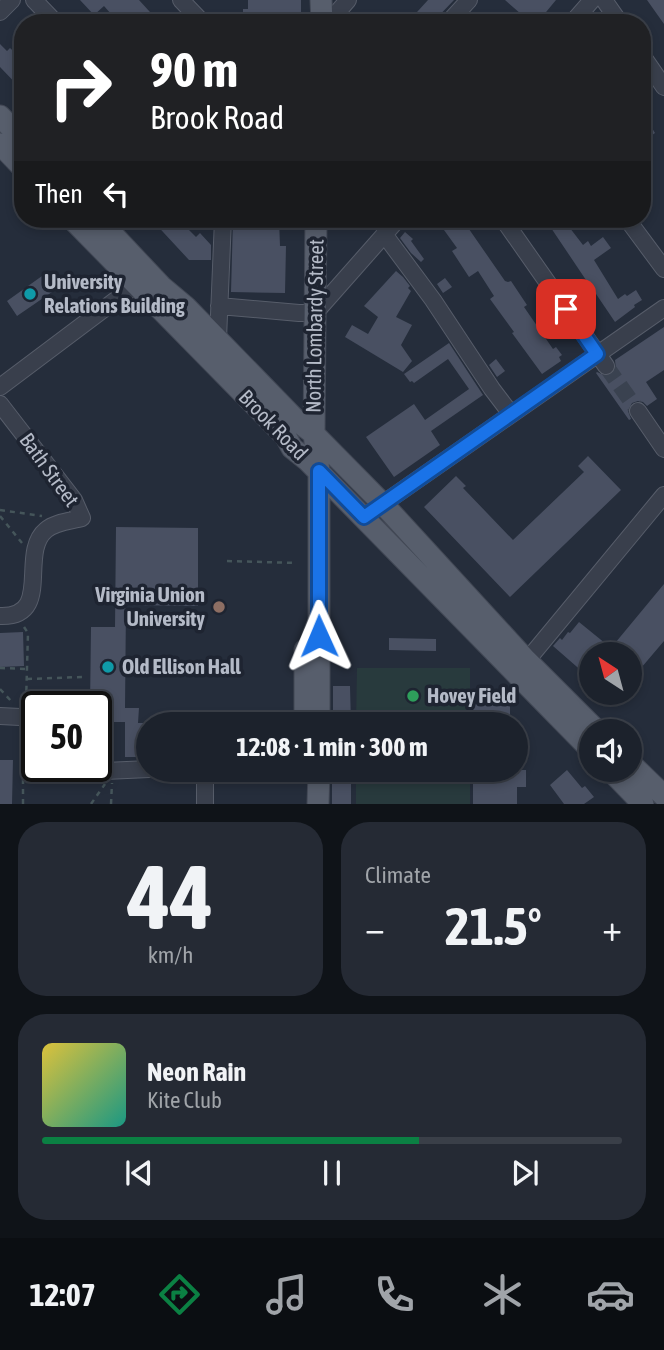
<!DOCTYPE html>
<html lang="en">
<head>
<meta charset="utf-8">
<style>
  :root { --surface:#1c222c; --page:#252a34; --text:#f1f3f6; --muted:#a0a4a9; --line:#3a3f48; --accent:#0b8043 }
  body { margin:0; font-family:"Asap Condensed",sans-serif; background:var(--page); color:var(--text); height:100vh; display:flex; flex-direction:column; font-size:26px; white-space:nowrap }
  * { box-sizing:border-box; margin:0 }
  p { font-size:23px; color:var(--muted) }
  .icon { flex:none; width:38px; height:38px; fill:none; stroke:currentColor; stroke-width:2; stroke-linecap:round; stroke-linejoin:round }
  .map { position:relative; height:804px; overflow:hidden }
  .side { display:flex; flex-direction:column; gap:18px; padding:18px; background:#0f1318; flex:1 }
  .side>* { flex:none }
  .hud { position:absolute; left:14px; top:14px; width:637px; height:214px; border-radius:28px; box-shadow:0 4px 10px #0003,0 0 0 2px var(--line); background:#202124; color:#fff; overflow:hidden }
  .needle { width:46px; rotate:324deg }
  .buttons { position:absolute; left:579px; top:642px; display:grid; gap:14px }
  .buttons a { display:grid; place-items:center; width:63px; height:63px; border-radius:50%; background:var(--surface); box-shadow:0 4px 10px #0003,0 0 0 2px var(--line); font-size:35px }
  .speed { position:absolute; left:21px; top:691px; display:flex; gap:14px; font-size:35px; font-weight:700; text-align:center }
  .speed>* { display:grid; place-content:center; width:91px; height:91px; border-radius:50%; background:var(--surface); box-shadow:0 4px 10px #0003,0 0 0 2px var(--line); line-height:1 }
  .speed .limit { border:4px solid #111; border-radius:10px; background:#fff; color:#111 }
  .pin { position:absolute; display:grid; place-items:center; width:60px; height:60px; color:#fff; margin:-30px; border-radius:14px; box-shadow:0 4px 10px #0006 }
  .me { position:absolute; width:77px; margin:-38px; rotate:359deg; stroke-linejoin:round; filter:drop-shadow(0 0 5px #0008) }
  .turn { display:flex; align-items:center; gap:24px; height:147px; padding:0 21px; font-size:32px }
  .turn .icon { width:91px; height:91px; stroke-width:2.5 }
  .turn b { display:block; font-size:49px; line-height:60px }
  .then { display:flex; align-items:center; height:66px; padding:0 21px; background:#0003; gap:14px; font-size:26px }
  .big { font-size:52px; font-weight:700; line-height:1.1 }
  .side .tile { flex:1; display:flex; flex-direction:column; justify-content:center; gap:10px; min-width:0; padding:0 24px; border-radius:28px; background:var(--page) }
  .side .dial { align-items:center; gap:0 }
  .dial b { font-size:91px; line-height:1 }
  .song { display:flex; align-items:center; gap:21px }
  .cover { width:84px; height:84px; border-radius:10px; background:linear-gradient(135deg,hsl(50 70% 55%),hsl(170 70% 35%)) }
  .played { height:7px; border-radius:4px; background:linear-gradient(90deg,var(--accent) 65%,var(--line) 65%) }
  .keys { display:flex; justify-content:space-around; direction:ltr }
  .heat { display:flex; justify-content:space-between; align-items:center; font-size:38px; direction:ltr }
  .side .tiles { flex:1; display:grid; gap:18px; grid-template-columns:1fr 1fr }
  .tile:last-child { grid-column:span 2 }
  .trip { position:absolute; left:136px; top:712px; width:392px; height:70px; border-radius:35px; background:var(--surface); box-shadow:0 4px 10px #0003,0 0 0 2px var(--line); font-weight:700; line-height:70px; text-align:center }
  .dock { display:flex; height:112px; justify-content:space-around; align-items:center; background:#0b0e12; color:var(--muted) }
  .dock .icon { width:49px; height:49px }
  .dock .selected { color:var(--accent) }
  .dock b { font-size:32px; color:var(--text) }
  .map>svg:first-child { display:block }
  .green { fill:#283a3d }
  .building { fill:#495062 }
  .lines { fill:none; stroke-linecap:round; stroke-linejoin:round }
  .minor-tunnel { stroke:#3a4250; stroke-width:16; stroke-dasharray:16 8; stroke-linecap:butt }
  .minor-casing { stroke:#575d6a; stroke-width:18 }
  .major-casing { stroke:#424855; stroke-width:23 }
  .path { stroke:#45555a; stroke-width:2.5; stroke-dasharray:5 5; stroke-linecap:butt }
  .minor { stroke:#393f4c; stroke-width:16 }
  .major { stroke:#575e6c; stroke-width:21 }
  .route-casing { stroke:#114b97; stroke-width:18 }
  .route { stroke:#1a73e8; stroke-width:12 }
  .culture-dot { fill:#0f9aa8; stroke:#1e2431; stroke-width:2.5 }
  .education-dot { fill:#8d6e63; stroke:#1e2431; stroke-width:2.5 }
  .leisure-dot { fill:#2e9e5b; stroke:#1e2431; stroke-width:2.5 }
  .labels { text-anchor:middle; stroke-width:7; stroke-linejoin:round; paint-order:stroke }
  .poi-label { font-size:21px; font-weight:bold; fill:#b4bac7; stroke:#1e2431; text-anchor:start }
  .street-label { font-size:21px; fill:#b4bac7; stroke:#1e2431 }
</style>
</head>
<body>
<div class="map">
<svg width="664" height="804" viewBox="0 0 664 804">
  <rect width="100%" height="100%" fill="#252d3b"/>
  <!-- green -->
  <path class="green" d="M357,668H470V724H356Z
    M356,770H470V804H356Z"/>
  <!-- building -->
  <path class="building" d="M80,0H139L160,23H119L104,6L94,15Z
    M248,0H301V23H243V9H248Z
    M428,0H454L432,23H407Z
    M505,0H556L537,23H513L521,14Z
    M647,0H664V24Z
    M0,44L7,51L10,48L23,60V91L0,67Z
    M649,123L655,133L642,142V128Z
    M151,219H173L178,223L180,221L196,237L200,233L211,245V260H189Z
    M233,219H279L280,246H286L285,293L231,292Z
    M436,219H462L505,281L508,282L511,281L527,305L524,307L553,349L556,347L562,355L559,357L561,361L542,374L512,333L514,332L490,299L494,296L478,271L469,277L452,251L457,248Z
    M545,219H563L583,245L588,241L591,246L603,237L611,248L594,260L618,299L625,294L627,296L636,290L642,300L634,305L635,307L615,322L594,291L589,293L582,283L586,280Z
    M405,232L413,239L411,241L424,259L421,262L411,253L400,238Z
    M396,271L403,277L410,286L408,288L411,291L396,317L412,325L401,345L412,361L403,372L345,337L352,325L368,334L378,317L364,306Z
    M50,272L56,280L48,286L52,292L17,316L7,301L42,276L43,277Z
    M445,278L452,287L443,293L437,284Z
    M664,327V370L646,382L657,399L647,406L643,402L638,401L632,403L628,411L631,419L629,420L596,373L597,372L606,376L611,375L616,370L615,360Z
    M449,343L483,395L431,431L440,445L394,477L366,437L414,404L425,420L469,389L448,359L414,383L412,381L410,382L404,374Z
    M496,359L505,371L497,377L489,365Z
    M588,456L621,490L510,597L424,507L456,476L466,486L463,488L513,540L584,472L578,466Z
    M116,527L198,528V606L126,605L125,708H139L138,723H149V757H125V722H96V707H90L91,627H115Z
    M664,584V641L630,681V654H592V680L553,646L560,638L562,640L568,632L570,633L579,622L611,648Z
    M23,632L24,666L0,667V633Z
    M389,638L436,639V651L389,650Z
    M333,686H350L351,724H333Z
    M473,701H510V724H473Z
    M0,760H13L12,804H0Z
    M332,770H351V804H332Z
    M473,770H526V787H517V804H473Z
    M567,770L582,788L585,786L594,797L584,804H564L550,785Z"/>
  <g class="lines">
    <!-- minor-tunnel -->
    <path class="minor-tunnel" d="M606,366L638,411"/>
    <!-- minor casing -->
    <g class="minor-casing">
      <path id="minor" d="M34,0L56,23
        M181,0L203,23
        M604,0L620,23
        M0,12L12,0
        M328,23L348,0
        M448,23L469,0
        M572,23L592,0
        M642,55L664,87
        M503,219L606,366
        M627,219L664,269
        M384,234L433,300L492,389L511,414
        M219,306L299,313H315L398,219
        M218,339L223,219
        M0,387L145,278
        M0,404L74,500L82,518C71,521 55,522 46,530C18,553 54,618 0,616
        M638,411L664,449
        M364,517L664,308
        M520,669L664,495
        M0,716L20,717L36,721L37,724
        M89,766L105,771L149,769
        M198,770L205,773L305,775
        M205,804V773"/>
    </g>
    <!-- major casing -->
    <g class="major-casing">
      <path id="major" d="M321,0L322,23
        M0,116L23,140
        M0,144L23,168
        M72,219L286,437L292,448L307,460L592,751
        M98,219L161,286L186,307L296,420L314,434L383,504L526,660L598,732
        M316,219L314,434L319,471V724
        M305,715V650
        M630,763L664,796
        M610,770L643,804
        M318,804L319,770"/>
    </g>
    <!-- path -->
    <path class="path" d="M216,15L223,23
      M0,510L42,516
      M0,516L22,543
      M227,561L297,563
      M24,627L28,633L26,703
      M0,668L27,669
      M27,679L82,677
      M0,689L12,702
      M23,804V780L57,766
      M91,804L105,784
      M111,804L112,783"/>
    <!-- minor -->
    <use href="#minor" class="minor"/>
    <!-- major -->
    <use href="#major" class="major"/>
  </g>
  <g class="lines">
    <!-- route casing -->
    <g class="route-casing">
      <path id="route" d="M319,636V471L364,517L597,354L566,309"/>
    </g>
    <!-- route -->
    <use href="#route" class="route"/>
  </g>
  <!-- markers -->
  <g class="culture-dot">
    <circle cx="30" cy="294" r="7"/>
    <circle cx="108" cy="667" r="7"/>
  </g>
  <circle class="education-dot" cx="219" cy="607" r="7"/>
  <circle class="leisure-dot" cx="413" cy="696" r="7"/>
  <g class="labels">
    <!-- poi labels -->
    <g class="poi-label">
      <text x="44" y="289">University<tspan x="44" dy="24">Relations Building</tspan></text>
      <text x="205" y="602" text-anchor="end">Virginia Union<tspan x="205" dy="24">University</tspan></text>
      <text x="122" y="674">Old Ellison Hall</text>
      <text x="427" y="703">Hovey Field</text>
    </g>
    <!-- street labels -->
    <g class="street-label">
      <text transform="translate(315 326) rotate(-89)" y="7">North Lombardy Street</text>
      <text transform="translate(273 425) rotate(46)" y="7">Brook Road</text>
      <text transform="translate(49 470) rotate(54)" y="7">Bath Street</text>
    </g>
  </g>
</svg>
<div class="buttons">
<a><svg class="needle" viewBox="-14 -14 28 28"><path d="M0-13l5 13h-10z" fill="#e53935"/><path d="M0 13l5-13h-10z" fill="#a0a4a9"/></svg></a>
<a><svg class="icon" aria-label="sound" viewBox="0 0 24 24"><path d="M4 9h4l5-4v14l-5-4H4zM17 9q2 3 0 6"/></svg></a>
</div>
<div class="speed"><div class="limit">50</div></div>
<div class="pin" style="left:566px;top:309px;background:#d93025"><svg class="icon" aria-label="arrive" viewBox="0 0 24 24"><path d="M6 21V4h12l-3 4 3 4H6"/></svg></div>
<svg class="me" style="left:319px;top:636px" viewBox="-20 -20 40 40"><path d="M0-17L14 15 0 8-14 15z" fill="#1a73e8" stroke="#fff" stroke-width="4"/></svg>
<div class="trip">12:08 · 1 min · 300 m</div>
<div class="hud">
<div class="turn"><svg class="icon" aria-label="right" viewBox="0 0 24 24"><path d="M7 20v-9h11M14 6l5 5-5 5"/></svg><div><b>90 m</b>Brook Road</div></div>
<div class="then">Then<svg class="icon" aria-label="left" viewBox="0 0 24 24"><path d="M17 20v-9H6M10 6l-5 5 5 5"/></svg></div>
</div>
</div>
<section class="side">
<div class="tiles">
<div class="tile dial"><b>44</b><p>km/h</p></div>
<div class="tile"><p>Climate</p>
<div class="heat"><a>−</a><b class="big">21.5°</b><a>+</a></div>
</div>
<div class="tile">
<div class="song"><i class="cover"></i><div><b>Neon Rain</b><p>Kite Club</p></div></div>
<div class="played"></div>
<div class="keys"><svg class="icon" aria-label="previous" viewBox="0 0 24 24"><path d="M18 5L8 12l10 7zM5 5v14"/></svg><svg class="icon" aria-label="pause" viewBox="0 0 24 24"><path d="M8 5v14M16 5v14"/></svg><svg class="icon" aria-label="next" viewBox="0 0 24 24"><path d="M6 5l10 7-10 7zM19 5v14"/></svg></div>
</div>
</div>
</section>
<nav class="dock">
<b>12:07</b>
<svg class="icon selected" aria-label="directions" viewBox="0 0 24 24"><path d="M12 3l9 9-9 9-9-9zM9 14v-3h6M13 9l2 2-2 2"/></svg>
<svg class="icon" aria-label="music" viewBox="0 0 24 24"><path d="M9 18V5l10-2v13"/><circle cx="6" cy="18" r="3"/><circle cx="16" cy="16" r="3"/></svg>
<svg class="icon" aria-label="phone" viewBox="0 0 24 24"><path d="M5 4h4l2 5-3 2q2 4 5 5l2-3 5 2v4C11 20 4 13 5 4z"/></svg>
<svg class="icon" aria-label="climate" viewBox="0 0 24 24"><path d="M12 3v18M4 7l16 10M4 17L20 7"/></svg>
<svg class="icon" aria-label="car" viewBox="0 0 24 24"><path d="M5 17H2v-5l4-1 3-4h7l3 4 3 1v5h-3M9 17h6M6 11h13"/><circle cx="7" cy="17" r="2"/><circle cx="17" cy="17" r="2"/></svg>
</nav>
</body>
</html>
